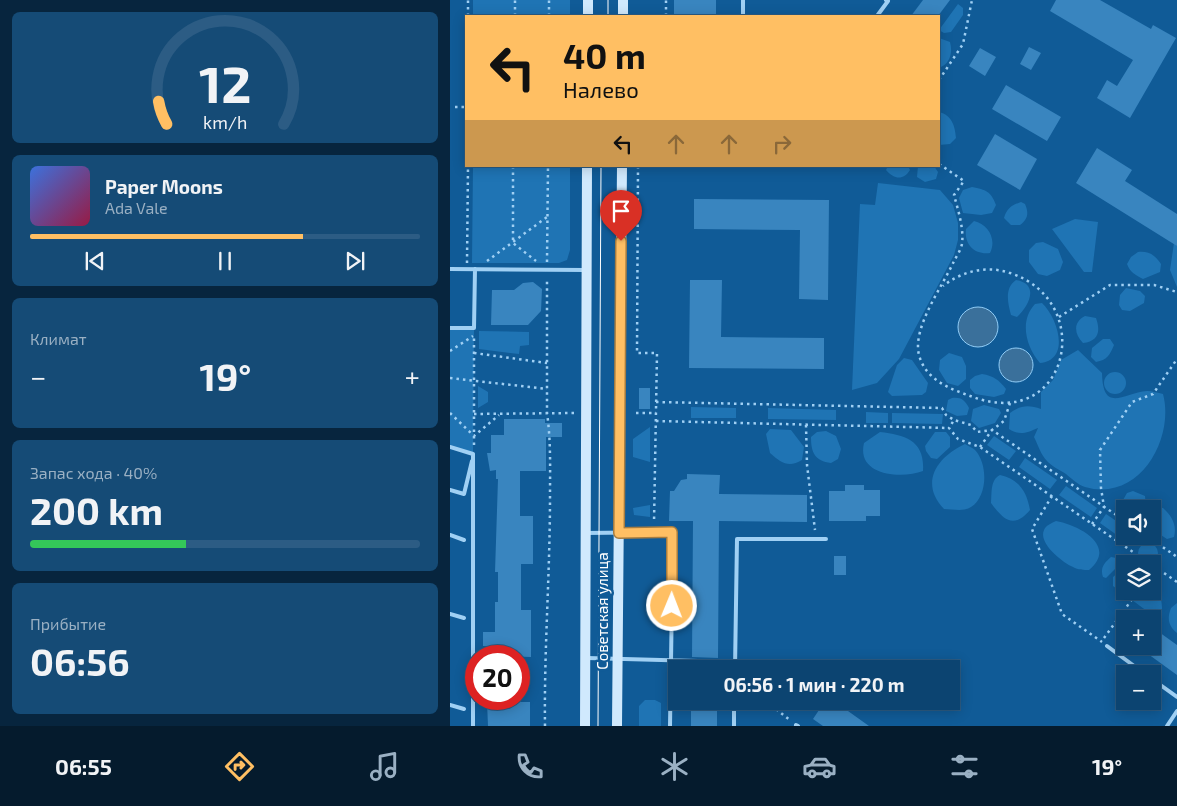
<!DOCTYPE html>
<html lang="ru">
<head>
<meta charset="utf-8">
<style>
  :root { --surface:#0c4471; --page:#154b76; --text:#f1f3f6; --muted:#9ab0c3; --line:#2c5c84; --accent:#ffbf63 }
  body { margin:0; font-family:"Exo 2",sans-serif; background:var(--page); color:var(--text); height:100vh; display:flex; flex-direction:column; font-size:19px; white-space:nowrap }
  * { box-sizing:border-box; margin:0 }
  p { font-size:16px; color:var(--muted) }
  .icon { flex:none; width:28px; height:28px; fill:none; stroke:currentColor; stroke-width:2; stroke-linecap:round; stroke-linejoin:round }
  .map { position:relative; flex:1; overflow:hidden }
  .details { display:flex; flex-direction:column; gap:12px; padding:12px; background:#07253e; width:450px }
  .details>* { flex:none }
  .hud { position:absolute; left:15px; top:15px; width:475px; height:152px; border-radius:0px; box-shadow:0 2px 12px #0003,0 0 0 1px var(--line); background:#ffbf63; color:#111; overflow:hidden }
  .tools { position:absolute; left:666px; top:500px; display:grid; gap:10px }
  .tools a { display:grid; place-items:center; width:45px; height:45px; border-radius:0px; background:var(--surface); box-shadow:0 2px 12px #0003,0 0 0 1px var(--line); font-size:25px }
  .speed { position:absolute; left:15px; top:645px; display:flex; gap:10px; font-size:25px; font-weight:700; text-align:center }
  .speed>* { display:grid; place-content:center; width:65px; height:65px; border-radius:50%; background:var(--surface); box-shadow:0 2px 12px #0003,0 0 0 1px var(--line); line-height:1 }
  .speed .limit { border:8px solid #d22; background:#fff; color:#111 }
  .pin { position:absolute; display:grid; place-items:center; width:42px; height:42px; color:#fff; margin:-51px -21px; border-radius:50% 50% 50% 0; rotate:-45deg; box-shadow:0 0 5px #0007 }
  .pin .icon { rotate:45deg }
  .me { position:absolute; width:55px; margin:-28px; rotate:1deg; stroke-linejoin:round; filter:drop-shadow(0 0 4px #0008) }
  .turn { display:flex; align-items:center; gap:18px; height:105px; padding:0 15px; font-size:22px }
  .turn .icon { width:65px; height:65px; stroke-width:2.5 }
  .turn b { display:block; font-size:35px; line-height:42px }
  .lanes { display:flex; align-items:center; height:48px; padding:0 15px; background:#0003; justify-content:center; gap:25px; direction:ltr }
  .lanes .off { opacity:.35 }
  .big { font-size:38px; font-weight:700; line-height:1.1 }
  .details .card { flex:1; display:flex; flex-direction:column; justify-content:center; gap:8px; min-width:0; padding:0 18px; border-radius:8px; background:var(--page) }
  .details .dial { align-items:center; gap:0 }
  .dial svg { height:130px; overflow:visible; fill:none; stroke:var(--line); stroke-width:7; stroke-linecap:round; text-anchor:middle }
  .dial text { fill:var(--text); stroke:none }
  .song { display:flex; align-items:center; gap:15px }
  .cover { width:60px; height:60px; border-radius:8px; background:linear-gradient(135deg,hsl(220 70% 55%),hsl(340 70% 35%)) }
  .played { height:5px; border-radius:2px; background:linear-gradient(90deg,var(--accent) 70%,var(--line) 70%) }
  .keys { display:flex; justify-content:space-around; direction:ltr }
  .heat { display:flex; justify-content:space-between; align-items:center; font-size:28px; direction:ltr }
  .charge { height:8px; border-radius:4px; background:linear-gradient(90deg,#34c759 40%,var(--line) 0) }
  .trip { position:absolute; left:218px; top:660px; width:292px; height:50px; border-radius:0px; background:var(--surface); box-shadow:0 2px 12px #0003,0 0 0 1px var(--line); font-weight:700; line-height:50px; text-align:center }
  .tab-bar { display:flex; height:80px; justify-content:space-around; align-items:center; background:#051b2d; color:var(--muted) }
  .tab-bar .icon { width:35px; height:35px }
  .tab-bar .on { color:var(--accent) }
  .tab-bar b { font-size:22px; color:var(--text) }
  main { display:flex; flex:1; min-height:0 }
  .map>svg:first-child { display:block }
  .green { fill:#1f74b4 }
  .water { fill:#3a709b; stroke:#91cdf7 }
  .building { fill:#3985bf }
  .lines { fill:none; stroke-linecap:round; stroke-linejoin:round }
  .path { stroke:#a0d0f4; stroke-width:2.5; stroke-dasharray:2.5 4; stroke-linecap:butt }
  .lane { stroke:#a0d0f4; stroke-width:4 }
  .secondary { stroke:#d0e9fd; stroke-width:10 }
  .tram { stroke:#fff; stroke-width:1 }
  .route-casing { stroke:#a67c40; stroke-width:12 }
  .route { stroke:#ffbf63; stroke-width:9 }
  .labels { text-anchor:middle; stroke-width:5; stroke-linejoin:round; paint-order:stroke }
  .street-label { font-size:15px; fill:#fff; stroke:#105b97 }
</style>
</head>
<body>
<main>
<section class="details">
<div class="card dial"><svg viewBox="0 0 100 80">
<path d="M14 69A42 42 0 1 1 86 69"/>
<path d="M14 69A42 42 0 0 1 9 55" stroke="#ffbf63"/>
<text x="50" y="56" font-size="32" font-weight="700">12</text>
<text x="50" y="72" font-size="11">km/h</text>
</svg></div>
<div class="card">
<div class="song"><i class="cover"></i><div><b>Paper Moons</b><p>Ada Vale</p></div></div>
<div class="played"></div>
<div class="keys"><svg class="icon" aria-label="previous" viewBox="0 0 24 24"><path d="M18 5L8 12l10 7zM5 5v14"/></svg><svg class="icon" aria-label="pause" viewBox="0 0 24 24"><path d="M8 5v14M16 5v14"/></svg><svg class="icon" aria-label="next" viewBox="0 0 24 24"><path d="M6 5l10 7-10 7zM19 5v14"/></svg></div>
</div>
<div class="card"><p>Климат</p>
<div class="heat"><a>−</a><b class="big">19°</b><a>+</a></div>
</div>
<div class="card"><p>Запас хода · 40%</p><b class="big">200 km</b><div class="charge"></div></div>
<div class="card"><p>Прибытие</p><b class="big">06:56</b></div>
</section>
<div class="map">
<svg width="727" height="726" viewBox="0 0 727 726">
  <rect width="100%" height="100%" fill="#105b97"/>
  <!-- green -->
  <path class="green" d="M23,0H120V16H23Z
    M508,4L513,8V15L501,32L494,33L489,30Z
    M489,38L500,42C503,53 500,64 489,68Z
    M489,112C502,115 505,126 506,138L500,144L489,145Z
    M23,166H120V250L117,260L109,263H22Z
    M438,166H458L460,170C453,181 444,179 436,170Z
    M468,166H484L488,172L486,179L475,182L467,177Z
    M428,183L490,190L503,205L508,223V240L504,255L449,359L427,383L402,390L410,204L425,205Z
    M522,187C536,190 541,191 546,205L542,213L531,215L513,213L509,198L513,190Z
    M571,202L575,204C579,213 578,219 570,225H561L554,218C557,208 562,205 571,202Z
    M625,219L648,222L642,272H634L602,229Z
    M524,221C538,224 547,239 540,253C524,255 514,244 516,229Z
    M593,242L608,249L613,262L610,270L597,276L588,274L579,262V250L586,243Z
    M724,243L727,246V287L720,270Z
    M688,252C699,251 705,255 711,264L710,272L693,279C685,275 680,272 677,264L681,257Z
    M566,280C590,284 579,306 567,317L561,315C558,304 554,288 566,280Z
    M676,288L690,291L695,296L694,303L680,311L672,310L669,305L670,295Z
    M592,303C608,318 621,360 590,363C576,347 569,321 585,304Z
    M635,316L646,318C651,332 648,341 633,343C624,334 623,322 635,316Z
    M0,328H24L23,454L0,447Z
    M29,331L79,332V345L70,346L69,354L29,349Z
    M653,339H660L664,345C660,355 657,360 646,362L641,357L642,348Z
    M628,350L652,373C653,414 673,393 697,391C702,391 708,393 713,394C725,439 689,503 635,487C628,485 621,478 616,474C610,470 601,466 597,461C591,455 588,445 584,437L588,428C576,433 570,436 559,429L560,413C571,405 579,405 591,409V392L603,380L611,360Z
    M499,353L512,357L516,366V379L508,386L497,383L489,370L490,360Z
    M454,358L462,360L478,383L476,392L472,395L442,396L438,392L447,365Z
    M654 383a11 11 0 1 1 22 0a11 11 0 1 1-22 0Z
    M532,374C544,376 549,380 556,389L554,394L544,397L525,394L520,388V380L525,376Z
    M28,386L38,392V402L28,408Z
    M502,398C511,397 515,400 519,408L517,415L507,416L496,411L498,400Z
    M534,405L549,409L551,413L545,423L529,428L521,421L523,409Z
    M241,407L286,408V418H241Z
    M318,408L386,410V420L318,419Z
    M416,412L438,413V423H416Z
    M442,413L493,414L492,424L442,423Z
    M200,427V462L183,457V439Z
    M320,429L341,430L354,447L352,460C339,468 331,463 320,453L316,434Z
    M376,431L386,436L391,449L388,459L381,463C365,461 361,453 361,437L367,432Z
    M430,432C456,435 475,441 473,471C452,479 406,476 414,443Z
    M485,432H496L500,437V447L487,459L481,458L476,451L475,446Z
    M544,436L566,451L559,460L537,445Z
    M515,444C518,446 523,448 525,450C538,464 538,496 521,507C513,512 503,509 494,509C469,483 487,457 515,444Z
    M575,458L607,480L600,489L569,467Z
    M550,475C569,479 577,492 580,510C563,530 553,519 541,503C542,493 540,480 550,475Z
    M616,486L647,508L641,517L609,495Z
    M683,491L695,496L696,509H675V513L673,500L677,493Z
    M200,505V517L184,515L183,508Z
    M706,507L713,508C722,516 727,525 724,537L717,539L703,530V511Z
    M656,514L675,527V536H682L678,543L650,523Z
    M606,521C629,525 668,546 639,570C634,570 628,570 623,567C612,562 588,543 594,530C596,525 602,523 606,521Z
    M688 553a10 10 0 1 1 20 0a10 10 0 1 1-20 0Z
    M661,557L666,558L668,566L656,578L653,577C650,568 654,563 661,557Z
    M675,572V591H702L703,582C710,591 714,605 711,616L705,617L663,586V577L669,572Z
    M727,603V633C718,626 717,618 721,608Z
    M195,700H205L211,703V726H189V706Z"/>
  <!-- water -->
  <path class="water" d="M508 327a20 20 0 1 1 40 0a20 20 0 1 1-40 0Z
    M549 365a17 17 0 1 1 34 0a17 17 0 1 1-34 0Z"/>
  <!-- building -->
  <path class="building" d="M224,0H266V16H224Z
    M473,0H500L488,16H461Z
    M606,0H650L701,29L703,25L726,38L680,118L647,98L657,80L667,86L683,60L600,11Z
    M579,47L591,53L581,70L570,64Z
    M530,48L546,57L535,76L519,66Z
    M556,85L611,117L597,141L542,109Z
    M545,134L587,159L570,190L527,165Z
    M647,148L682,170L675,181L727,214V246L626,183Z
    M244,199L379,200L378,300L349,299L350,230L244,229Z
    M240,280H272L271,337L374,338V369L239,368Z
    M83,282L92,289L91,311L78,325H41L42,290H64L73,283Z
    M189,388H200V409H189Z
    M54,419H95V423H112V437H96V471H70V516H83V564H71V610H81V657L45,656V646H33V632H45V602H48V572H45L48,479H46V470L40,471L37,453H41V435H54Z
    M237,474L270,475L269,494L357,495V522L269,521L268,658L242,657L243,521H219L220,491H224L231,480L237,479Z
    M395,485H414V490H430V516H416V521H379V491H395Z
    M384,556H396V575H384Z
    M702,627L727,645V675L687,646H702Z
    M242,665H268L267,669H242Z
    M45,699H71V702H80V726H38L37,702H45Z
    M241,701H267V726H241Z
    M375,701H384L419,726H373L363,719Z"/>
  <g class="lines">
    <!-- path -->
    <path class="path" d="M18,16V0
      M65,16V0
      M99,16V0
      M216,16V0
      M489,80L513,44L522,0
      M5,107H16
      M489,164L514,181L504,195C508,210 514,228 512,244C511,249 507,256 504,261C493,286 462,327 469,355C476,381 501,389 523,397C619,432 647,301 560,273C537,265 512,271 493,286
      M63,166V243L86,261
      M188,166L187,353H207L204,523
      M37,261L97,217
      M97,262L98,166
      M17,263L18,166
      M609,317L660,285H704L727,292
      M0,351L23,336
      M24,353L97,363
      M0,378L97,389
      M206,402L492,408L496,415L504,420
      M560,403L554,421L542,430L675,521
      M0,413L24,436L49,415
      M186,413H206
      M24,414L124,413
      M206,421L499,428
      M356,425L357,465L365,530
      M24,445V336
      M530,447L542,430L527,432L521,425L504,420L499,428L508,439L530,447L683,552L690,564
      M602,496L582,529L612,614L652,642
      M642,524L654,507L651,488L650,450L682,402L703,394L727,359
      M697,536L727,557
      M702,569L711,571L727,582
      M654,638L688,591
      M316,701L341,721
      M95,726C94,650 100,574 100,497C100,469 101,441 97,413V278"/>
    <!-- lane -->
    <path class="lane" d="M293,16V0
      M427,16L438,1L436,0
      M0,269L135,270
      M0,328H24L25,269
      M0,447L23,454
      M0,490L14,494L22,461
      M136,533L223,532L220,726
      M0,535L14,540
      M0,614L14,618
      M657,646L695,674
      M137,658L285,662
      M285,669L287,539H376
      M702,679L727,697
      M0,705L14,709
      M346,725L348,726
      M23,726V454
      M284,726V701
      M717,726L727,711"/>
    <!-- secondary -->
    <path class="secondary" d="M138,16V0
      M173,16V0
      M135,726L137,166
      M167,726L172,166"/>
    <!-- tram -->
    <path class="tram" d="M158,16V0
      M148,726L151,166"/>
  </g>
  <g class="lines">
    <!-- route casing -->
    <g class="route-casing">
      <path id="route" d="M171,241L169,533L222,532V606"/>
    </g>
    <!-- route -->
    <use href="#route" class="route"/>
  </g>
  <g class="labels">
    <!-- street labels -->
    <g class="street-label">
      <text transform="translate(153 611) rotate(-90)" y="5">Советская улица</text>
    </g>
  </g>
</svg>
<div class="tools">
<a><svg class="icon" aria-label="sound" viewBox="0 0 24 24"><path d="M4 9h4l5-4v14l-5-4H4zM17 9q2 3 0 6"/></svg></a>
<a><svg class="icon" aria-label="layers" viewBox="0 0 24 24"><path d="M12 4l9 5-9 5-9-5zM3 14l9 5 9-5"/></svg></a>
<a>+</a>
<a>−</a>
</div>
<div class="speed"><div class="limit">20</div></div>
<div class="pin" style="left:171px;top:241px;background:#d93025"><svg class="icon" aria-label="arrive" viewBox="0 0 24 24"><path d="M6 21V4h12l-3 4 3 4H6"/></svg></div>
<svg class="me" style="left:222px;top:606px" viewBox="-20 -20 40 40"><circle r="17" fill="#ffbf63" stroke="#fff" stroke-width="3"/><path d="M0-11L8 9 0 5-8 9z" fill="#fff"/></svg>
<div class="trip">06:56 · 1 мин · 220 m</div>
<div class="hud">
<div class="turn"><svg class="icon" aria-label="left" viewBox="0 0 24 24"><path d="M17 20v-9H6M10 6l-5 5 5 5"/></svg><div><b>40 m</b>Налево</div></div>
<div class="lanes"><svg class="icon" aria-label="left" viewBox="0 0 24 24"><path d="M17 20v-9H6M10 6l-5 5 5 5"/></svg><svg class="icon off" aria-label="ahead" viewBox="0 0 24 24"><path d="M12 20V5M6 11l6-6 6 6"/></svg><svg class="icon off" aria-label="ahead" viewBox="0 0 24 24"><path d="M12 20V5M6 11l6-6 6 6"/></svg><svg class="icon off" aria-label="right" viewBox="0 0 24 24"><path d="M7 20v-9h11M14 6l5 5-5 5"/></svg></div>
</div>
</div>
</main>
<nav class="tab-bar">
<b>06:55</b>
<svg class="icon on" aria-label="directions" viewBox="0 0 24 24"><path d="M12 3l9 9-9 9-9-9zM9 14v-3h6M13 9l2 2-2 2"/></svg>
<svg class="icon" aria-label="music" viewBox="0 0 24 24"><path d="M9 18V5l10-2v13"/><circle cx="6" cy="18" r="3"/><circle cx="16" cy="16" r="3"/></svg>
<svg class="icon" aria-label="phone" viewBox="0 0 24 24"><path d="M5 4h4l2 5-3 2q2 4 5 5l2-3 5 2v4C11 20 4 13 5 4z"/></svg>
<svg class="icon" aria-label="climate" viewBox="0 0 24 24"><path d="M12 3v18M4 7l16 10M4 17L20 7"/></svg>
<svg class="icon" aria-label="car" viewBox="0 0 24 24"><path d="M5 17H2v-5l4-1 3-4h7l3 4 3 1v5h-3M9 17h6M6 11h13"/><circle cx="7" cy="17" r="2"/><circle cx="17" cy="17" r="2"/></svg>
<svg class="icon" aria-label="filters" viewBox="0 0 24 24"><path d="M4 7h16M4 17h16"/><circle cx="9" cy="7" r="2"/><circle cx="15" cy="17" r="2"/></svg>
<b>19°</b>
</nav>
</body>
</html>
